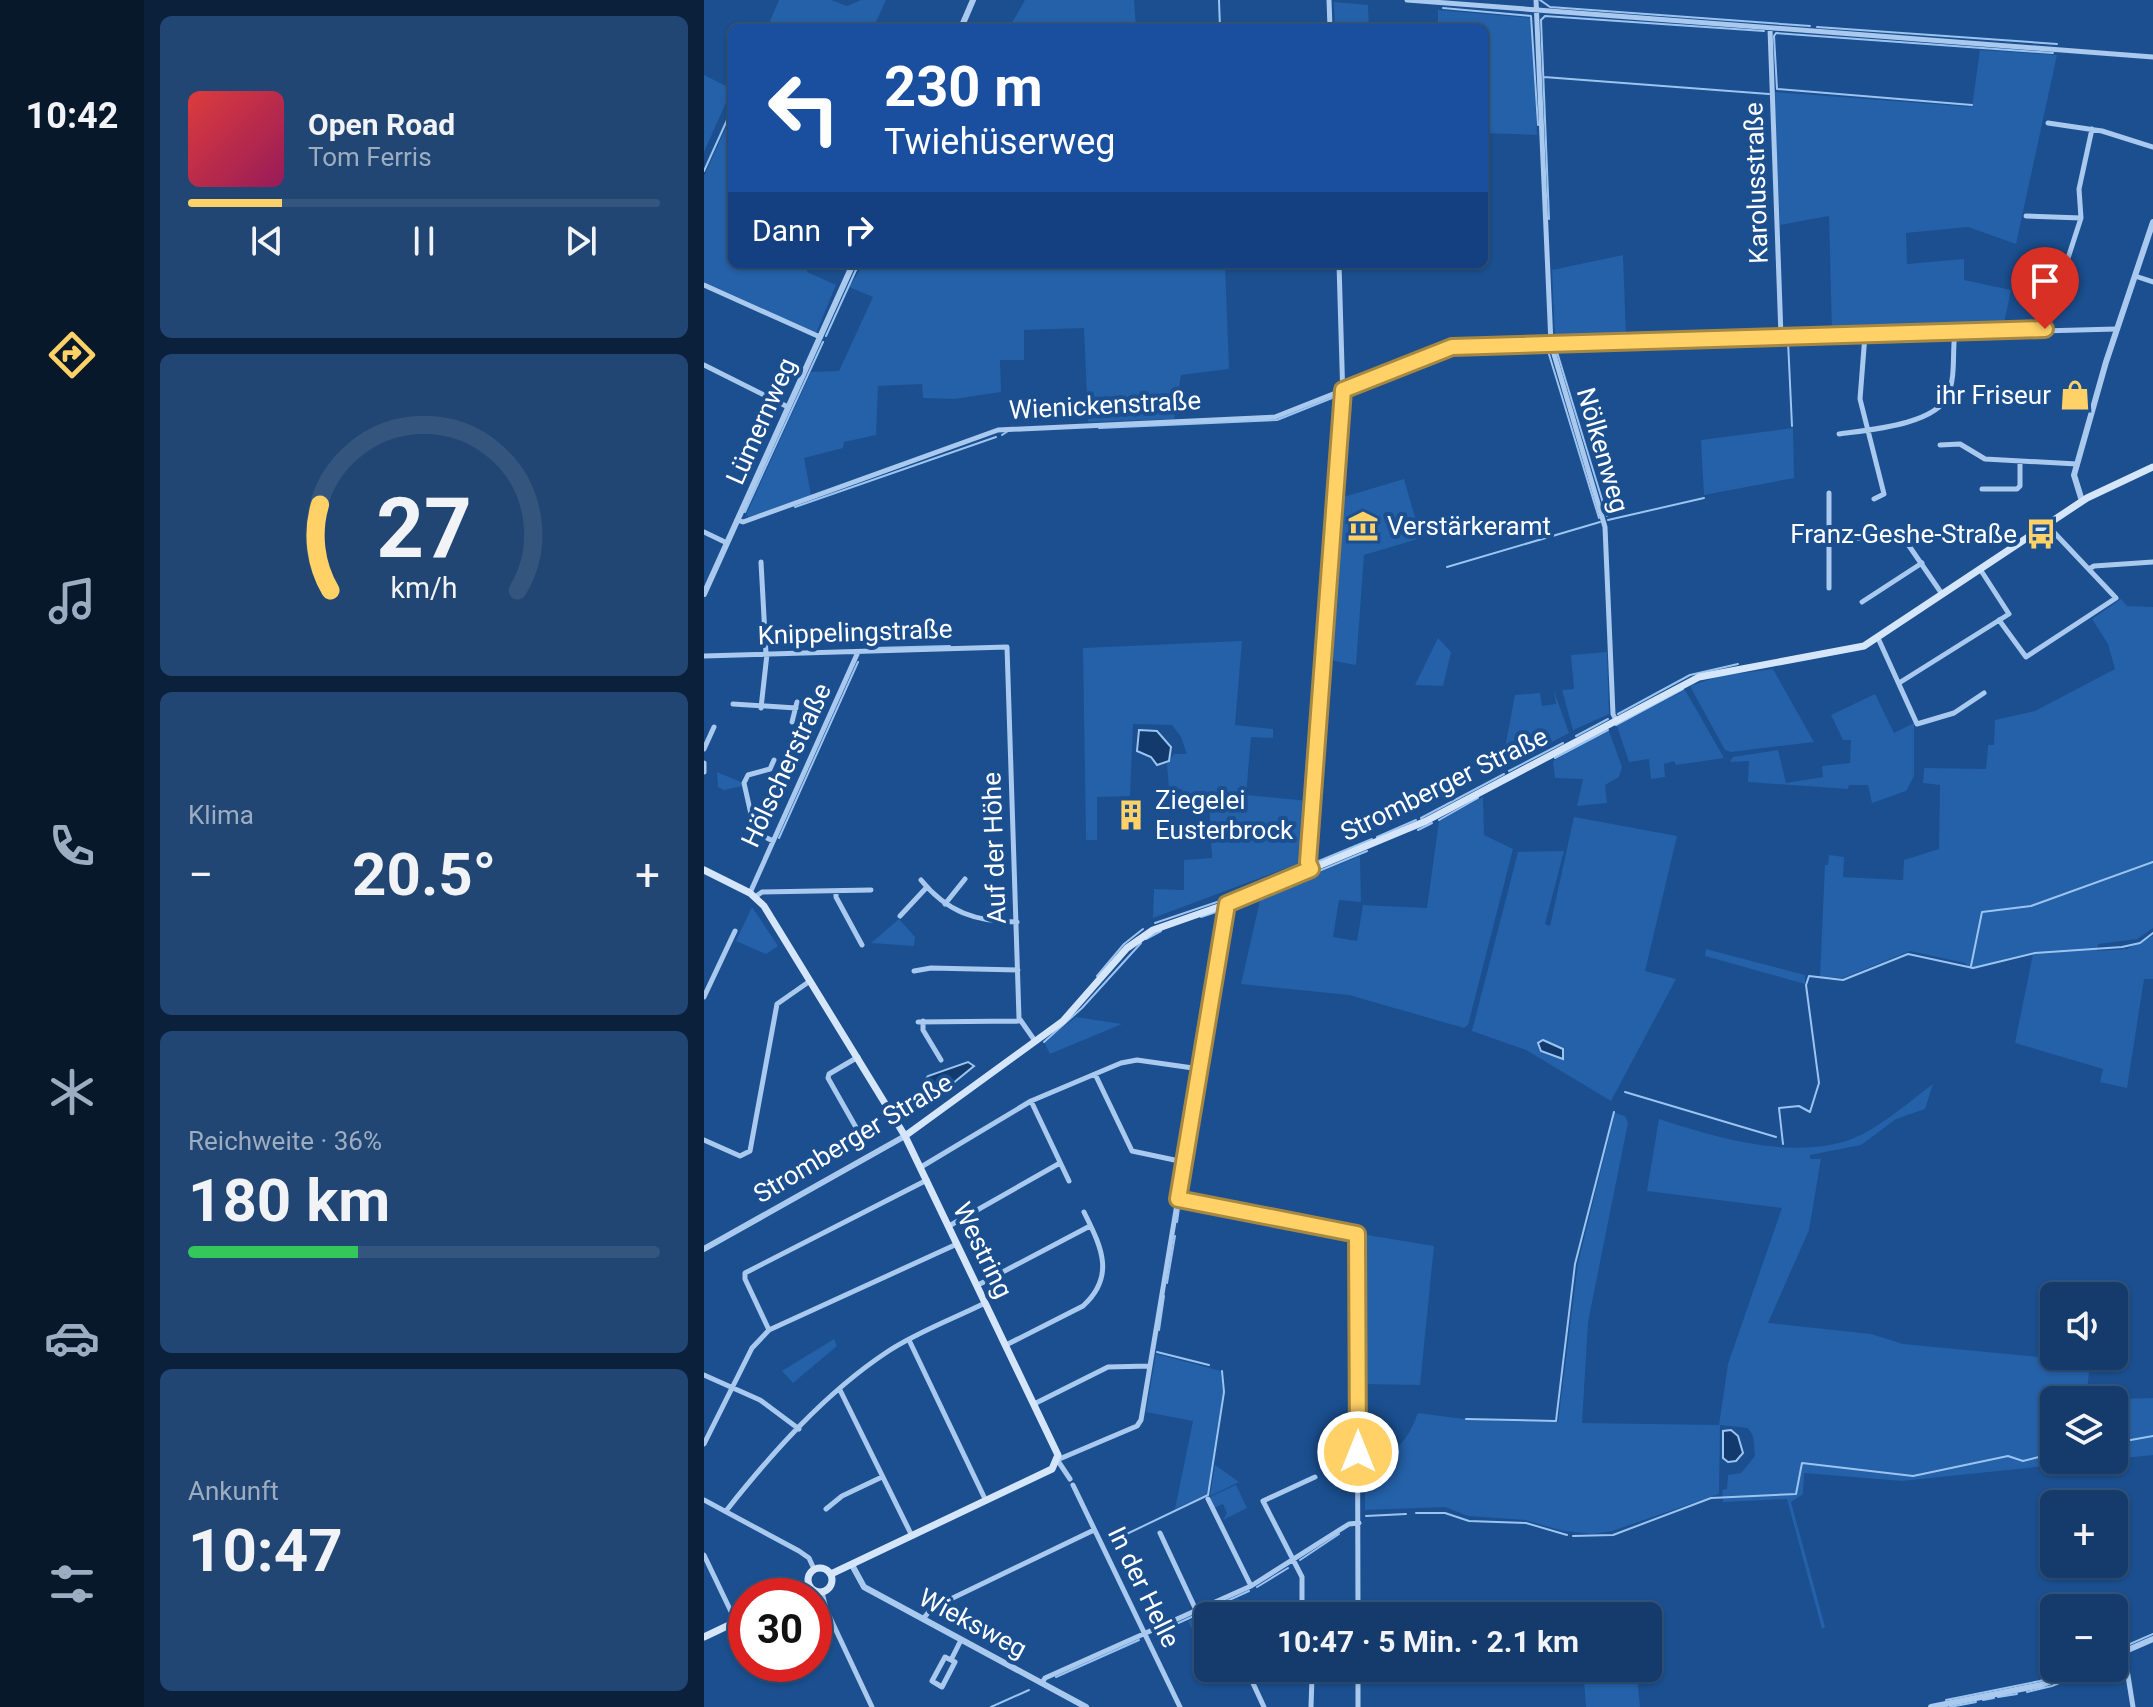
<!DOCTYPE html>
<html lang="de">
<head>
<meta charset="utf-8">
<style>
  :root { --surface:#143b6b; --page:#214673; --text:#f1f3f6; --muted:#9dadc1; --line:#33557e; --accent:#ffd166 }
  body { margin:0; font-family:Roboto,sans-serif; background:var(--page); color:var(--text); height:100vh; display:flex; flex-direction:column; font-size:30px; white-space:nowrap }
  * { box-sizing:border-box; margin:0 }
  p { font-size:26px; color:var(--muted) }
  .icon { flex:none; width:44px; height:44px; fill:none; stroke:currentColor; stroke-width:2; stroke-linecap:round; stroke-linejoin:round }
  .map { position:relative; flex:1; overflow:hidden }
  .side { display:flex; flex-direction:column; gap:16px; padding:16px; background:#0b203b; width:560px }
  .side>* { flex:none }
  .banner { position:absolute; left:24px; top:24px; width:760px; height:244px; border-radius:12px; box-shadow:0 2px 6px #0004,0 0 0 2px var(--line); background:#1a4fa0; color:#fff; overflow:hidden }
  .controls { position:absolute; left:1336px; top:1282px; display:grid; gap:16px }
  .controls a { display:grid; place-items:center; width:88px; height:88px; border-radius:12px; background:var(--surface); box-shadow:0 2px 6px #0004,0 0 0 2px var(--line); font-size:40px }
  .speed { position:absolute; left:24px; top:1578px; display:flex; gap:16px; font-size:40px; font-weight:700; text-align:center }
  .speed>* { display:grid; place-content:center; width:104px; height:104px; border-radius:50%; background:var(--surface); box-shadow:0 2px 6px #0004,0 0 0 2px var(--line); line-height:1 }
  .speed .limit { border:12px solid #d22; background:#fff; color:#111 }
  .pin { position:absolute; display:grid; place-items:center; width:68px; height:68px; color:#fff; margin:-82px -34px; border-radius:50% 50% 50% 0; rotate:-45deg; box-shadow:0 0 8px #0007 }
  .pin .icon { rotate:45deg }
  .me { position:absolute; width:88px; margin:-44px; rotate:0deg; stroke-linejoin:round; filter:drop-shadow(0 0 6px #0008) }
  .turn { display:flex; align-items:center; gap:28px; height:168px; padding:0 24px; font-size:36px }
  .turn .icon { width:104px; height:104px; stroke-width:2.5 }
  .turn b { display:block; font-size:56px; line-height:68px }
  .then { display:flex; align-items:center; height:76px; padding:0 24px; background:#0003; gap:16px; font-size:30px }
  .big { font-size:60px; font-weight:700; line-height:1.1 }
  .side .tile { flex:1; display:flex; flex-direction:column; justify-content:center; gap:12px; min-width:0; padding:0 28px; border-radius:12px; background:var(--page) }
  .side .dial { align-items:center; gap:0 }
  .dial svg { height:208px; overflow:visible; fill:none; stroke:var(--line); stroke-width:7; stroke-linecap:round; text-anchor:middle }
  .dial text { fill:var(--text); stroke:none }
  .song { display:flex; align-items:center; gap:24px }
  .cover { width:96px; height:96px; border-radius:12px; background:linear-gradient(135deg,hsl(0 70% 55%),hsl(330 70% 35%)) }
  .played { height:8px; border-radius:4px; background:linear-gradient(90deg,var(--accent) 20%,var(--line) 20%) }
  .keys { display:flex; justify-content:space-around; direction:ltr }
  .heat { display:flex; justify-content:space-between; align-items:center; font-size:44px; direction:ltr }
  .charge { height:12px; border-radius:6px; background:linear-gradient(90deg,#34c759 36%,var(--line) 0) }
  .trip { position:absolute; left:490px; top:1602px; width:468px; height:80px; border-radius:12px; background:var(--surface); box-shadow:0 2px 6px #0004,0 0 0 2px var(--line); font-weight:700; line-height:80px; text-align:center }
  main { display:flex; flex:1; min-height:0 }
  .menu { display:flex; flex-direction:column; width:144px; justify-content:space-around; align-items:center; background:#08182b; color:var(--muted) }
  .menu .icon { width:56px; height:56px }
  .menu .selected { color:var(--accent) }
  .menu b { font-size:36px; color:var(--text) }
  .map>svg:first-child { display:block }
  .green { fill:#2461a8 }
  .water { fill:#123a6d; stroke:#9cc4f0; stroke-width:2 }
  .lines { fill:none; stroke-linecap:round; stroke-linejoin:round }
  .stream { stroke:#9cc4f0; stroke-width:2 }
  .minor { stroke:#a9c9ee; stroke-width:5 }
  .tertiary { stroke:#a9c9ee; stroke-width:6 }
  .secondary { stroke:#d6e6fa; stroke-width:7 }
  .route-casing { stroke:#a68842; stroke-width:20 }
  .route { stroke:#ffd166; stroke-width:14 }
  .labels { text-anchor:middle; stroke-width:8; stroke-linejoin:round; paint-order:stroke }
  .street-label { font-size:26px; fill:#fff; stroke:#1b4f8f }
  .poi-label { font-size:26px; fill:#fff; stroke:#1b4f8f; text-anchor:end }
</style>
</head>
<body>
<main>
<nav class="menu">
<b>10:42</b>
<svg class="icon selected" aria-label="directions" viewBox="0 0 24 24"><path d="M12 3l9 9-9 9-9-9zM9 14v-3h6M13 9l2 2-2 2"/></svg>
<svg class="icon" aria-label="music" viewBox="0 0 24 24"><path d="M9 18V5l10-2v13"/><circle cx="6" cy="18" r="3"/><circle cx="16" cy="16" r="3"/></svg>
<svg class="icon" aria-label="phone" viewBox="0 0 24 24"><path d="M5 4h4l2 5-3 2q2 4 5 5l2-3 5 2v4C11 20 4 13 5 4z"/></svg>
<svg class="icon" aria-label="climate" viewBox="0 0 24 24"><path d="M12 3v18M4 7l16 10M4 17L20 7"/></svg>
<svg class="icon" aria-label="car" viewBox="0 0 24 24"><path d="M5 17H2v-5l4-1 3-4h7l3 4 3 1v5h-3M9 17h6M6 11h13"/><circle cx="7" cy="17" r="2"/><circle cx="17" cy="17" r="2"/></svg>
<svg class="icon" aria-label="filters" viewBox="0 0 24 24"><path d="M4 7h16M4 17h16"/><circle cx="9" cy="7" r="2"/><circle cx="15" cy="17" r="2"/></svg>
</nav>
<section class="side">
<div class="tile">
<div class="song"><i class="cover"></i><div><b>Open Road</b><p>Tom Ferris</p></div></div>
<div class="played"></div>
<div class="keys"><svg class="icon" aria-label="previous" viewBox="0 0 24 24"><path d="M18 5L8 12l10 7zM5 5v14"/></svg><svg class="icon" aria-label="pause" viewBox="0 0 24 24"><path d="M8 5v14M16 5v14"/></svg><svg class="icon" aria-label="next" viewBox="0 0 24 24"><path d="M6 5l10 7-10 7zM19 5v14"/></svg></div>
</div>
<div class="tile dial"><svg viewBox="0 0 100 80">
<path d="M14 69A42 42 0 1 1 86 69"/>
<path d="M14 69A42 42 0 0 1 10 36" stroke="#ffd166"/>
<text x="50" y="56" font-size="32" font-weight="700">27</text>
<text x="50" y="72" font-size="11">km/h</text>
</svg></div>
<div class="tile"><p>Klima</p>
<div class="heat"><a>−</a><b class="big">20.5°</b><a>+</a></div>
</div>
<div class="tile"><p>Reichweite · 36%</p><b class="big">180 km</b><div class="charge"></div></div>
<div class="tile"><p>Ankunft</p><b class="big">10:47</b></div>
</section>
<div class="map">
<svg width="1449" height="1707" viewBox="0 0 1449 1707">
  <rect width="100%" height="100%" fill="#1b4f8f"/>
  <!-- green -->
  <path class="green" d="M75,0H127L143,6L157,0H182L169,28H63Z
    M321,0H430L432,28H305Z
    M630,2L664,5L665,28H631Z
    M734,10L827,18L833,135L780,133V28H734Z
    M1276,50L1353,55L1312,244L1264,227L1202,233L1203,264L1260,259V280L1307,290L1299,328L1128,332L1125,216L1076,225L1070,92L1268,107Z
    M0,75L28,89L0,152Z
    M28,114V264H106L103,272L132,285L112,333L0,282V176Z
    M919,255L922,338L856,341L851,337L848,270Z
    M232,264H521L525,369L477,375L470,419L384,422L380,328L320,330V360H296L297,392L250,399L219,398L218,384L174,386L172,435L140,442L139,448L100,458L107,495L45,517L42,515L107,372L135,371L169,297L145,287L158,267Z
    M1089,428L1090,478L1000,495L997,440Z
    M700,479L717,538L660,555L652,665L630,661L627,657L636,498Z
    M1417,599L1423,606L1449,607V928L1433,939L1394,944L1393,951L1423,949L1449,936V979H1440L1423,1088L1396,1082L1399,1069L1311,1043L1329,954L1267,970L1261,963L1206,951L1139,978L1116,977L1121,865H1124L1125,855L1140,857L1139,877L1199,880L1200,860L1235,849L1236,785L1219,783L1220,768L1282,769L1284,745H1290L1291,720L1331,711L1411,669L1404,644L1388,619Z
    M734,638L747,652L739,686L711,685Z
    M538,641L531,725L569,729V738L547,737L542,795L605,801L602,839L595,842L601,843L599,862L449,918L450,889L480,890V860L508,858L505,800L478,801V789H465L463,764L470,754H483L477,737L468,725L429,724L426,796L393,797V840H382L379,648Z
    M903,652L905,714L869,730L858,690L870,689L867,655Z
    M1069,669L1110,742L1027,752L1021,750L986,686L1016,676Z
    M981,690L1020,758L972,765L970,761L960,764L961,777L947,779L945,759L925,762L913,726Z
    M850,691L865,733L797,769L811,695L836,693L838,706L852,704Z
    M1171,694L1190,733L1210,723V776L1202,791L1168,803L1164,785H1145L1144,789L1044,782L1045,761L1026,762L1029,757L1074,750L1082,783L1119,777L1118,766L1146,763L1147,740H1139L1127,715Z
    M905,731L918,767L915,777L901,785L903,803L873,806L879,779L851,778L849,761Z
    M13,772L37,782L38,786L20,790L14,787Z
    M779,797L780,835L809,849L764,1025L760,1028L645,995L537,984L557,896L656,856L657,902L635,900L629,937L653,941L659,905L723,908L735,821Z
    M870,817L973,836L941,971L972,979L907,1101L822,1050L768,1031L814,852L860,851L841,924L846,926Z
    M48,907L74,946L62,954L32,941Z
    M195,919L211,937L210,946L167,943Z
    M1002,949L1101,975V984L1001,956Z
    M372,1017L418,1024L346,1054L340,1042Z
    M1229,1084L1221,1109L1192,1119L1157,1145L1106,1155V1159H1117L1105,1230L1064,1323L1167,1334L1199,1344L1386,1362L1382,1400L1449,1398V1455L1410,1459V1400H1350V1460H1398L1198,1481L1100,1473L1099,1494L1087,1502L1121,1627L1118,1629L1083,1499L1019,1502L1018,1490L1023,1489L1024,1475L1037,1473L1051,1456L1049,1436L1044,1428L1016,1425L1015,1494L908,1531L889,1534L860,1531L821,1520L764,1516L741,1507L661,1510V1459C692,1457 703,1441 714,1413L760,1419L854,1422L874,1263L911,1113L921,1116L924,1123L884,1322L878,1423L1015,1425L1024,1364L1078,1208L943,1191L955,1119C1011,1137 1083,1159 1142,1141C1173,1131 1203,1103 1229,1084Z
    M663,1235L730,1246L716,1385L659,1384L660,1238Z
    M130,1339L133,1346L89,1383L78,1371Z
    M452,1354L517,1371L519,1392L503,1494L471,1509L489,1421L442,1412Z
    M511,1465L535,1482L506,1496Z
    M532,1485L543,1508L519,1520L523,1513L519,1504L510,1508L506,1497Z
    M533,1599L566,1609L565,1616H504V1661L484,1621Z
    M879,1668H932L936,1707H882Z"/>
  <!-- water -->
  <path class="water" d="M435,730L453,731L467,747L465,761L453,765L447,757L433,751Z
    M839,1040L859,1049V1059L837,1051L834,1043Z
    M264,1062L270,1066L237,1093H226L221,1080L224,1076Z
    M1027,1430L1034,1436L1039,1453L1032,1461L1024,1462L1019,1458V1431Z"/>
  <g class="lines">
    <!-- stream -->
    <path class="stream" d="M515,0L516,28
      M836,0L846,7L1106,26
      M739,8L827,16L834,125
      M1113,27L1353,44
      M840,77L1065,94
      M1268,105L1073,89L1070,36L1072,33L1349,53
      M0,171L28,109
      M845,219L837,20L841,16L1060,31
      M122,336L152,270L157,265L194,264
      M1084,341L1088,426
      M863,347L853,352L903,516
      M844,351L895,518
      M643,395L673,379
      M395,428L573,420L633,396
      M298,435L304,431
      M91,507L292,437
      M41,512L119,342
      M904,520L1000,498
      M743,567L896,522
      M170,648L246,646
      M914,714L986,675L1034,664
      M912,725L979,689
      M872,736L904,719
      M851,758L904,730
      M805,771L859,743
      M717,818L800,774
      M735,820L774,798
      M714,830L728,823
      M673,837L712,820
      M75,838L154,662
      M609,855L611,828
      M610,863L668,839
      M529,896L597,868
      M555,896L663,851
      M497,917L515,911
      M451,923L519,900
      M442,939L457,931
      M1267,966L1278,912L1327,906L1449,862
      M393,976L420,944L439,929
      M512,1002L514,988
      M340,1042L378,1008L437,943
      M504,1046L510,1010
      M921,1092L1072,1137
      M495,1102L502,1057
      M1079,1144L1075,1108L1095,1106L1106,1112L1115,1083L1102,985L1105,976L1139,980L1204,954L1269,968L1331,953L1418,947L1436,943L1449,933
      M485,1157L493,1113
      M480,1194L483,1170
      M473,1222L475,1208
      M463,1283L471,1236
      M455,1330L460,1296
      M453,1352L505,1365
      M762,1419L851,1421
      M852,1421L871,1264L910,1112
      M1410,1443L1449,1436
      M712,1513H741L765,1521L822,1523L863,1535
      M662,1516L702,1514
      M869,1536L909,1535L1007,1498L1092,1494L1098,1463L1209,1476L1304,1456L1319,1461L1350,1453
      M406,1542L504,1495L520,1392L518,1371
      M596,1560L635,1534
      M553,1587L584,1568
      M450,1634L545,1591
      M1410,1651L1449,1634
      M1410,1660L1414,1658
      M352,1677L435,1640
      M1323,1692L1348,1686L1390,1668
      M1294,1697L1313,1694
      M1242,1700L1336,1681L1370,1668
      M1279,1700L1290,1698
      M287,1707L325,1690
      M1246,1707L1272,1702"/>
    <!-- minor -->
    <path class="minor" d="M625,0L626,28
      M703,0L1449,57
      M832,0L847,344L901,527L909,714L912,720
      M1066,29L1077,336
      M1344,123L1398,131L1449,147
      M1322,216L1377,218
      M1431,276L1449,282
      M0,285L116,337
      M1341,329L1377,218L1375,189L1388,129
      M1161,335L1156,399L1180,494L1170,499
      M0,365L84,407
      M1135,434C1163,430 1232,425 1244,395C1252,376 1248,352 1251,332
      M1236,445L1256,444L1281,459L1373,464
      M1278,489H1313L1316,486V461
      M33,520L39,522L294,430L571,417L748,347L1412,329
      M0,532L23,543
      M1107,539L1199,537L1238,594
      M57,562L62,654
      M1385,569L1390,566L1449,562
      M1125,588V493
      M1158,602L1218,563
      M1295,620L1322,657L1412,598L1343,525
      M1174,638L1213,724L1250,713L1280,693
      M0,656L303,647L315,1018L331,1041
      M1195,683L1305,614L1276,569
      M29,704L92,708
      M57,708L63,654
      M88,722L93,702
      M0,749L10,727
      M0,763V772
      M69,841L51,832L40,783L44,775L66,769L70,760
      M607,869L604,862L639,400L635,264
      M217,880C243,912 272,922 313,922
      M132,891V897L158,945
      M46,893L154,652
      M51,897L58,892L167,890
      M241,904L261,879
      M196,916L223,887
      M210,971L227,968L314,970
      M0,997L31,931
      M219,1021V1030L237,1060
      M214,1022L316,1021
      M154,1057L125,1074L124,1078L158,1138
      M391,1074L428,1151L480,1162
      M327,1101L365,1181
      M0,1140L36,1156L46,1151L73,1004L106,981
      M217,1167L327,1101L417,1063L433,1060L496,1069
      M474,1199L653,1234L654,1616
      M245,1226L356,1163
      M274,1285L386,1226
      M65,1330L41,1279V1273L223,1180
      M205,1340L282,1501
      M302,1345L379,1306C413,1275 396,1245 380,1212
      M0,1375L56,1400L95,1429
      M136,1390L208,1536
      M330,1404L404,1367L445,1366
      M0,1444L48,1348L65,1330L253,1244
      M353,1460L433,1426L437,1420L523,904
      M354,1461L366,1479
      M369,1485L476,1707
      M504,1499L547,1586
      M0,1500L95,1551L105,1558L110,1569
      M122,1509L138,1496L178,1477
      M22,1511C67,1454 121,1393 183,1352C213,1332 249,1319 281,1303
      M456,1533L492,1610
      M0,1555L32,1622
      M118,1592L122,1609L168,1707
      M598,1605V1577L559,1501L611,1477
      M219,1619L228,1608L390,1530
      M1420,1651L1429,1707
      M241,1657L251,1662L238,1687L228,1681Z
      M247,1660L257,1640
      M542,1668L560,1707
      M604,1668L608,1676L607,1707
      M654,1668V1707
      M338,1683L341,1678L547,1586L645,1524L655,1523"/>
    <!-- tertiary -->
    <path class="tertiary" d="M257,28L269,0
      M1378,501L1370,475L1402,362L1449,222
      M0,594L149,264
      M0,1249L201,1136
      M148,1565L160,1587L382,1707
      M1410,1656L1449,1639
      M1227,1707L1337,1685L1381,1668"/>
    <!-- secondary -->
    <path class="secondary" d="M0,870L46,893L60,906L201,1136L354,1455L348,1469L127,1574
      M201,1136L359,1021L423,948L449,930L523,904L722,821L995,677L1160,646L1383,498L1449,467
      M104 1580a12 12 0 1 1 24 0a12 12 0 1 1-24 0Z
      M86,1596L106,1586
      M0,1637L42,1617"/>
  </g>
  <g class="lines">
    <!-- route casing -->
    <g class="route-casing">
      <path id="route" d="M654,1452L653,1234L474,1199L523,904L607,869L604,862L639,390L748,347L1341,329"/>
    </g>
    <!-- route -->
    <use href="#route" class="route"/>
  </g>
  <!-- icons -->
  <defs>
    <g id="shop-bare" transform="scale(2.4)"><path d="M-5-2.5h2.3a2.7 3.5 0 0 1 5.4 0H5L5.5 6h-11ZM-1.5-2.5h3a1.5 2.3 0 0 0-3 0Z" fill="#ffd166" stroke="#1b4f8f" stroke-width="2.5" paint-order="stroke"/></g>
    <g id="museum-bare" transform="scale(2.4)"><path d="M0-6L6-3V-2H-6V-3ZM-5-1h2V3h-2ZM-1-1h2V3h-2ZM3-1h2V3H3ZM-6 4H6V6H-6Z" fill="#ffd166" stroke="#1b4f8f" stroke-width="2.5" paint-order="stroke"/></g>
    <g id="bus-bare" transform="scale(2.4)"><path d="M-5-6H5V4H4V6H2V4H-2V6H-4V4H-5ZM-3.5-4V0h7V-4ZM-3.5 1.2v1.5H-2V1.2ZM2 1.2v1.5H3.5V1.2Z" fill="#ffd166" stroke="#1b4f8f" stroke-width="2.5" paint-order="stroke"/></g>
    <g id="building-bare" transform="scale(2.4)"><path d="M-4-6H4V6H1V3H-1V6H-4ZM-2.5-4.3h1.7v1.8h-1.7ZM.8-4.3h1.7v1.8H.8ZM-2.5-1h1.7V.8h-1.7ZM.8-1h1.7V.8H.8Z" fill="#ffd166" stroke="#1b4f8f" stroke-width="2.5" paint-order="stroke"/></g>
  </defs>
  <g fill-rule="evenodd">
    <use href="#shop-bare" x="1371" y="395"/>
    <use href="#museum-bare" x="659" y="526"/>
    <use href="#bus-bare" x="1337" y="534"/>
    <use href="#building-bare" x="427" y="815"/>
  </g>
  <g class="labels">
    <!-- street labels -->
    <g class="street-label">
      <text transform="translate(1052 183) rotate(-92)" y="9">Karolusstraße</text>
      <text transform="translate(401 405) rotate(-3)" y="9">Wienickenstraße</text>
      <text transform="translate(57 421) rotate(-66)" y="9">Lümernweg</text>
      <text transform="translate(899 450) rotate(74)" y="9">Nölkenweg</text>
      <text transform="translate(151 632) rotate(-2)" y="9">Knippelingstraße</text>
      <text transform="translate(82 765) rotate(-65)" y="9">Hölscherstraße</text>
      <text transform="translate(740 784) rotate(-26)" y="9">Stromberger Straße</text>
      <text transform="translate(290 848) rotate(-92)" y="9">Auf der Höhe</text>
      <text transform="translate(149 1138) rotate(-31)" y="9">Stromberger Straße</text>
      <text transform="translate(279 1250) rotate(64)" y="9">Westring</text>
      <text transform="translate(440 1587) rotate(64)" y="9">In der Helle</text>
      <text transform="translate(269 1623) rotate(28)" y="9">Wieksweg</text>
    </g>
    <!-- poi labels -->
    <g class="poi-label">
      <text x="1347" y="404">ihr Friseur</text>
      <text x="683" y="535" text-anchor="start">Verstärkeramt</text>
      <text x="1313" y="543">Franz-Geshe-Straße</text>
      <text x="451" y="809" text-anchor="start">Ziegelei<tspan x="451" dy="30">Eusterbrock</tspan></text>
    </g>
  </g>
</svg>
<div class="controls">
<a><svg class="icon" aria-label="sound" viewBox="0 0 24 24"><path d="M4 9h4l5-4v14l-5-4H4zM17 9q2 3 0 6"/></svg></a>
<a><svg class="icon" aria-label="layers" viewBox="0 0 24 24"><path d="M12 4l9 5-9 5-9-5zM3 14l9 5 9-5"/></svg></a>
<a>+</a>
<a>−</a>
</div>
<div class="speed"><div class="limit">30</div></div>
<div class="pin" style="left:1341px;top:329px;background:#d93025"><svg class="icon" aria-label="arrive" viewBox="0 0 24 24"><path d="M6 21V4h12l-3 4 3 4H6"/></svg></div>
<svg class="me" style="left:654px;top:1452px" viewBox="-20 -20 40 40"><circle r="17" fill="#ffd166" stroke="#fff" stroke-width="3"/><path d="M0-11L8 9 0 5-8 9z" fill="#fff"/></svg>
<div class="trip">10:47 · 5 Min. · 2.1 km</div>
<div class="banner">
<div class="turn"><svg class="icon" aria-label="left" viewBox="0 0 24 24"><path d="M17 20v-9H6M10 6l-5 5 5 5"/></svg><div><b>230 m</b>Twiehüserweg</div></div>
<div class="then">Dann<svg class="icon" aria-label="right" viewBox="0 0 24 24"><path d="M7 20v-9h11M14 6l5 5-5 5"/></svg></div>
</div>
</div>
</main>
</body>
</html>
